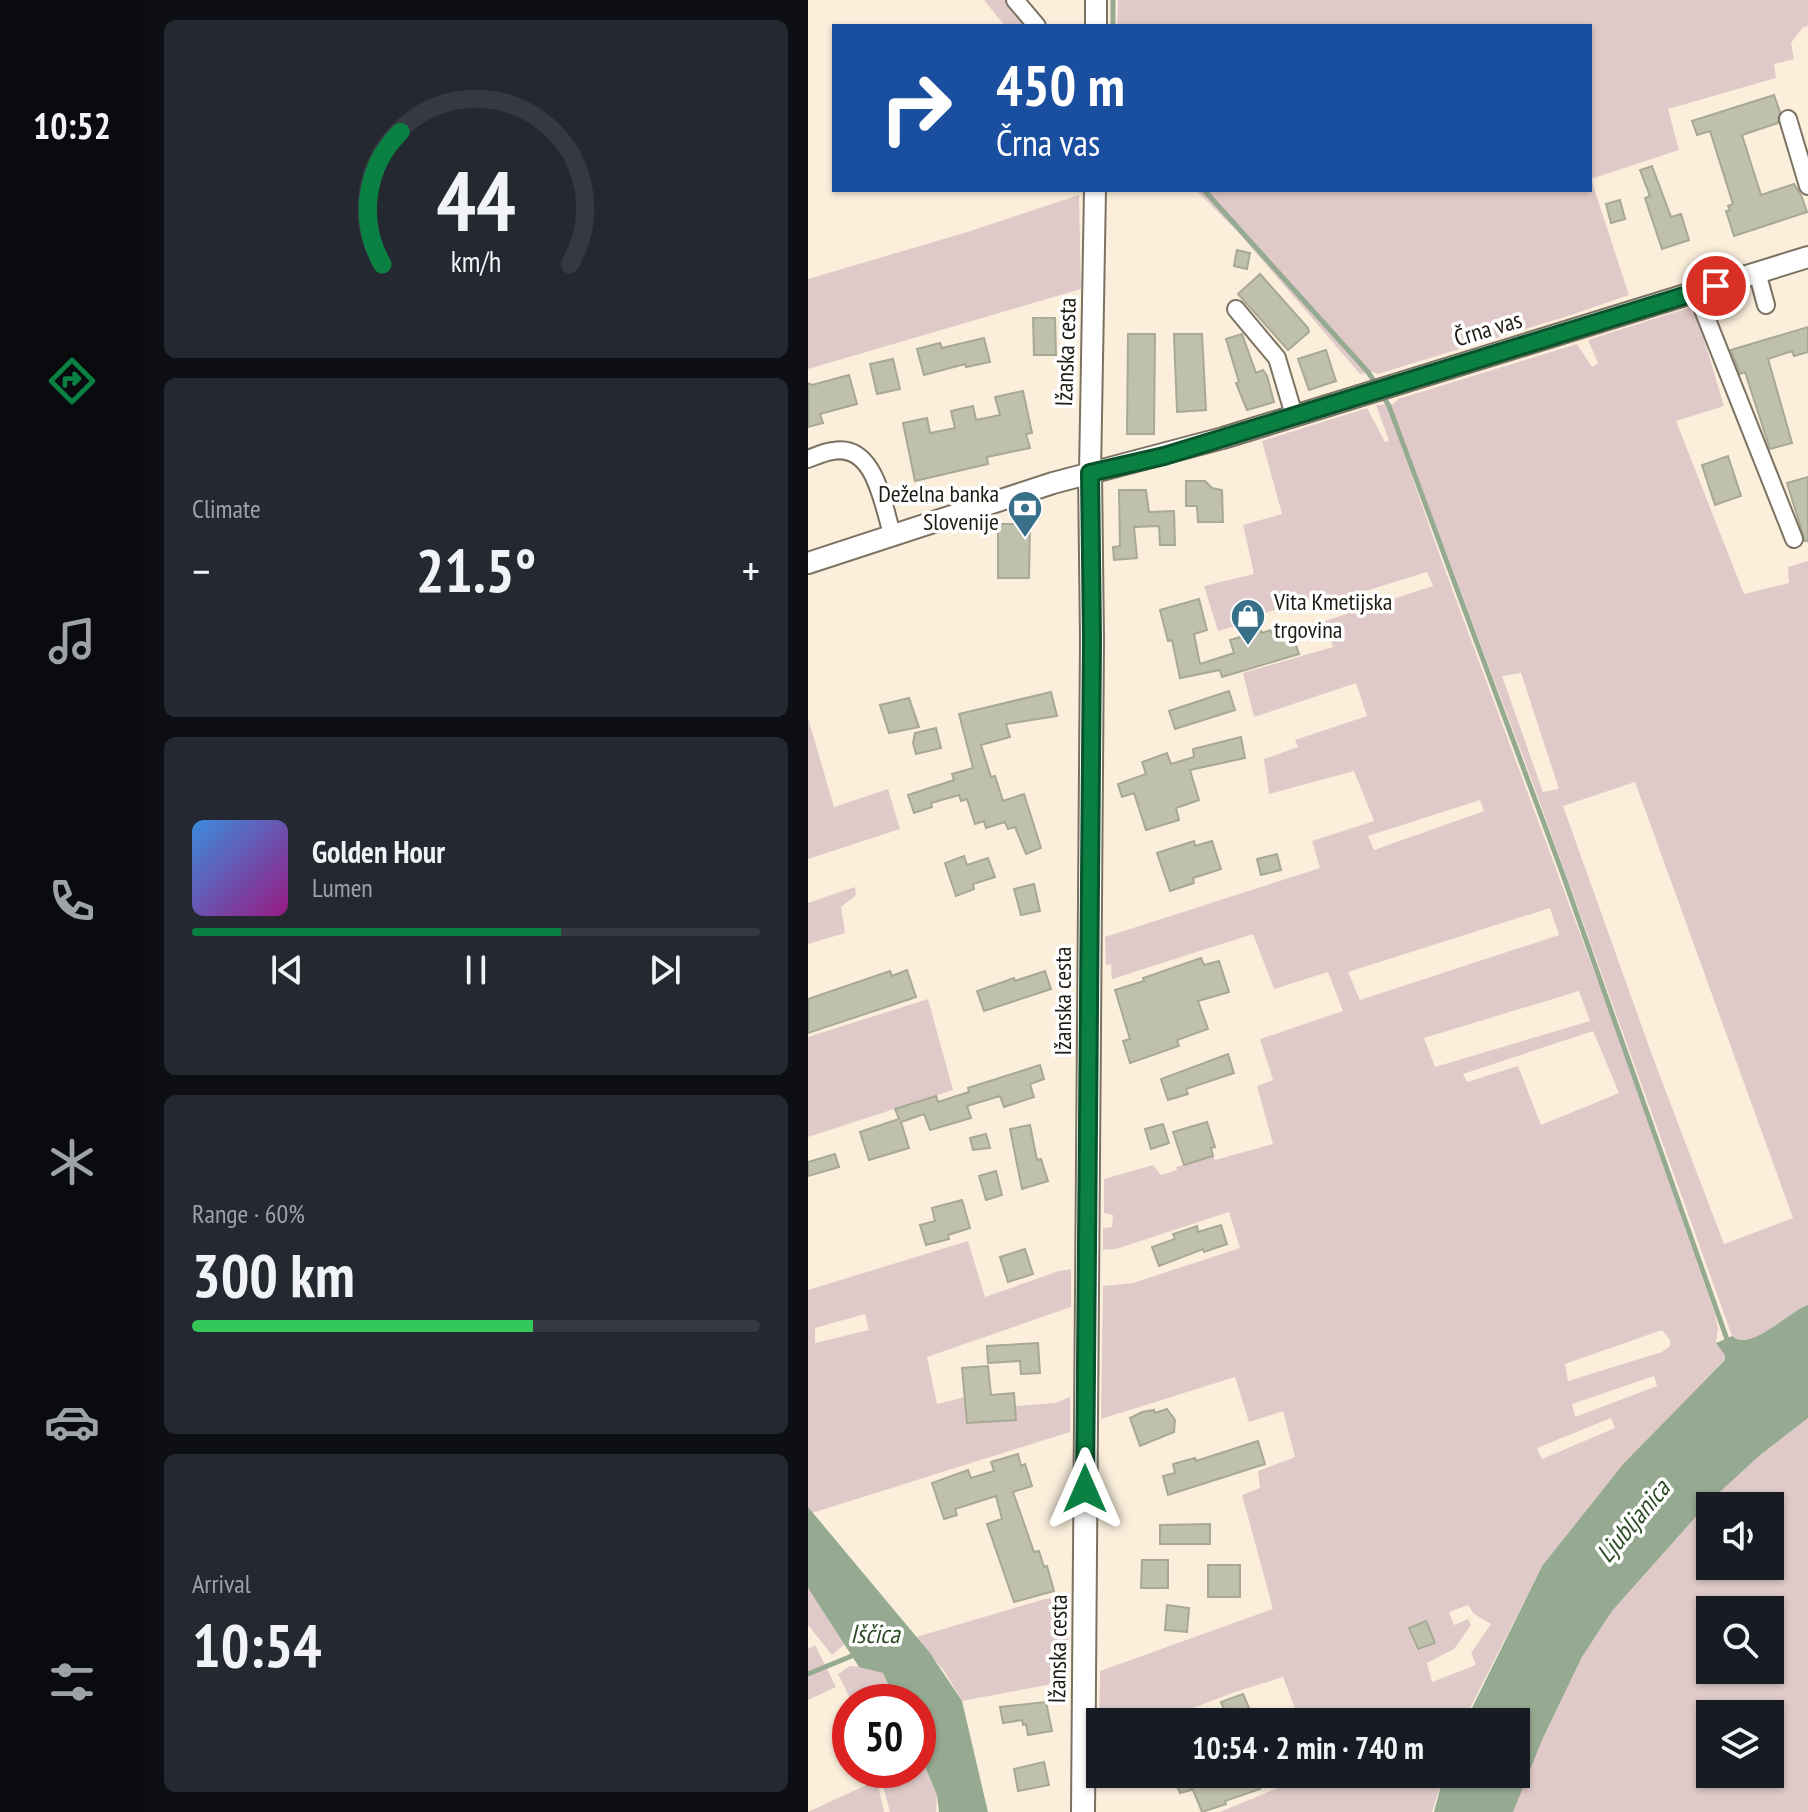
<!DOCTYPE html>
<html lang="en">
<head>
<meta charset="utf-8">
<style>
  :root { --surface:#171b24; --page:#242831; --text:#f1f3f6; --muted:#9ea1a6; --line:#363941; --accent:#0b8043 }
  body { margin:0; font-family:"PT Sans Narrow",sans-serif; background:var(--page); color:var(--text); height:100vh; display:flex; flex-direction:column; font-size:30px; white-space:nowrap }
  * { box-sizing:border-box; margin:0 }
  p { font-size:26px; color:var(--muted) }
  .icon { flex:none; width:44px; height:44px; fill:none; stroke:currentColor; stroke-width:2; stroke-linecap:round; stroke-linejoin:round }
  .map { position:relative; flex:1; overflow:hidden }
  .side { display:flex; flex-direction:column; gap:20px; padding:20px; background:#0d0f14; width:664px }
  .side>* { flex:none }
  .top-card { position:absolute; left:24px; top:24px; width:760px; height:168px; border-radius:0px; box-shadow:0 2px 6px #0004; background:#1a4fa0; color:#fff; overflow:hidden }
  .tools { position:absolute; left:888px; top:1492px; display:grid; gap:16px }
  .tools a { display:grid; place-items:center; width:88px; height:88px; border-radius:0px; background:var(--surface); box-shadow:0 2px 6px #0004; font-size:40px }
  .speed { position:absolute; left:24px; top:1684px; display:flex; gap:16px; font-size:40px; font-weight:700; text-align:center }
  .speed>* { display:grid; place-content:center; width:104px; height:104px; border-radius:50%; background:var(--surface); box-shadow:0 2px 6px #0004; line-height:1 }
  .speed .limit { border:12px solid #d22; background:#fff; color:#111 }
  .pin { position:absolute; display:grid; place-items:center; width:68px; height:68px; color:#fff; margin:-34px; border:4px solid #fff; border-radius:50%; box-shadow:0 2px 8px #0007 }
  .me { position:absolute; width:88px; margin:-44px; rotate:0deg; stroke-linejoin:round; filter:drop-shadow(0 0 6px #0008) }
  .turn { display:flex; align-items:center; gap:28px; height:168px; padding:0 32px; font-size:36px }
  .turn .icon { width:104px; height:104px; stroke-width:2.5 }
  .turn b { display:block; font-size:56px; line-height:68px }
  .big { font-size:60px; font-weight:700; line-height:1.1 }
  .side .widget { flex:1; display:flex; flex-direction:column; justify-content:center; gap:12px; min-width:0; padding:0 28px; border-radius:12px; background:var(--page) }
  .side .dial { align-items:center; gap:0 }
  .dial svg { height:208px; overflow:visible; fill:none; stroke:var(--line); stroke-width:7; stroke-linecap:round; text-anchor:middle }
  .dial text { fill:var(--text); stroke:none }
  .song { display:flex; align-items:center; gap:24px }
  .cover { width:96px; height:96px; border-radius:12px; background:linear-gradient(135deg,hsl(210 70% 55%),hsl(310 70% 35%)) }
  .played { height:8px; border-radius:4px; background:linear-gradient(90deg,var(--accent) 65%,var(--line) 65%) }
  .keys { display:flex; justify-content:space-around; direction:ltr }
  .heat { display:flex; justify-content:space-between; align-items:center; font-size:44px; direction:ltr }
  .charge { height:12px; border-radius:6px; background:linear-gradient(90deg,#34c759 60%,var(--line) 0) }
  .trip { position:absolute; left:278px; top:1708px; width:444px; height:80px; border-radius:0px; background:var(--surface); box-shadow:0 2px 6px #0004; font-weight:700; line-height:80px; text-align:center }
  main { display:flex; flex:1; min-height:0 }
  .tab-bar { display:flex; flex-direction:column; width:144px; justify-content:space-around; align-items:center; background:#090b0e; color:var(--muted) }
  .tab-bar .icon { width:56px; height:56px }
  .tab-bar .active { color:var(--accent) }
  .tab-bar b { font-size:36px; color:var(--text) }
  .map>svg:first-child { display:block }
  .green { fill:#e0cac9; fill-rule:evenodd }
  .water { fill:#96aa92 }
  .lines { fill:none; stroke-linecap:round; stroke-linejoin:round }
  .stream { stroke:#96aa92; stroke-width:5 }
  .building { fill:#c0c1ac; stroke:#a8a995; stroke-width:2 }
  .minor-casing { stroke:#7c7261; stroke-width:20 }
  .tertiary-casing { stroke:#7c7261; stroke-width:24 }
  .secondary-casing { stroke:#7c7261; stroke-width:26 }
  .minor { stroke:#fff; stroke-width:16 }
  .tertiary { stroke:#fff; stroke-width:20 }
  .secondary { stroke:#fff; stroke-width:22 }
  .route-casing { stroke:#07532c; stroke-width:20 }
  .route { stroke:#0b8043; stroke-width:14 }
  .labels { text-anchor:middle; stroke-width:7; stroke-linejoin:round; paint-order:stroke }
  .street-label { font-size:24px; fill:#1f1b14; stroke:#fff }
  .poi-label { font-size:24px; fill:#1f1b14; stroke:#fff; text-anchor:end }
  .water-label { font-size:26px; font-style:italic; fill:#2e4d28; stroke:#fff }
</style>
</head>
<body>
<main>
<nav class="tab-bar">
<b>10:52</b>
<svg class="icon active" aria-label="directions" viewBox="0 0 24 24"><path d="M12 3l9 9-9 9-9-9zM9 14v-3h6M13 9l2 2-2 2"/></svg>
<svg class="icon" aria-label="music" viewBox="0 0 24 24"><path d="M9 18V5l10-2v13"/><circle cx="6" cy="18" r="3"/><circle cx="16" cy="16" r="3"/></svg>
<svg class="icon" aria-label="phone" viewBox="0 0 24 24"><path d="M5 4h4l2 5-3 2q2 4 5 5l2-3 5 2v4C11 20 4 13 5 4z"/></svg>
<svg class="icon" aria-label="climate" viewBox="0 0 24 24"><path d="M12 3v18M4 7l16 10M4 17L20 7"/></svg>
<svg class="icon" aria-label="car" viewBox="0 0 24 24"><path d="M5 17H2v-5l4-1 3-4h7l3 4 3 1v5h-3M9 17h6M6 11h13"/><circle cx="7" cy="17" r="2"/><circle cx="17" cy="17" r="2"/></svg>
<svg class="icon" aria-label="filters" viewBox="0 0 24 24"><path d="M4 7h16M4 17h16"/><circle cx="9" cy="7" r="2"/><circle cx="15" cy="17" r="2"/></svg>
</nav>
<section class="side">
<div class="widget dial"><svg viewBox="0 0 100 80">
<path d="M14 69A42 42 0 1 1 86 69"/>
<path d="M14 69A42 42 0 0 1 21 18" stroke="#0b8043"/>
<text x="50" y="56" font-size="32" font-weight="700">44</text>
<text x="50" y="72" font-size="11">km/h</text>
</svg></div>
<div class="widget"><p>Climate</p>
<div class="heat"><a>−</a><b class="big">21.5°</b><a>+</a></div>
</div>
<div class="widget">
<div class="song"><i class="cover"></i><div><b>Golden Hour</b><p>Lumen</p></div></div>
<div class="played"></div>
<div class="keys"><svg class="icon" aria-label="previous" viewBox="0 0 24 24"><path d="M18 5L8 12l10 7zM5 5v14"/></svg><svg class="icon" aria-label="pause" viewBox="0 0 24 24"><path d="M8 5v14M16 5v14"/></svg><svg class="icon" aria-label="next" viewBox="0 0 24 24"><path d="M6 5l10 7-10 7zM19 5v14"/></svg></div>
</div>
<div class="widget"><p>Range · 60%</p><b class="big">300 km</b><div class="charge"></div></div>
<div class="widget"><p>Arrival</p><b class="big">10:54</b></div>
</section>
<div class="map">
<svg width="1000" height="1812" viewBox="0 0 1000 1812">
  <rect width="100%" height="100%" fill="#fbefdc"/>
  <!-- green -->
  <path class="green" d="M176,0H202L220,26H197Z
    M310,0H1000V26L995,27L983,43L986,59L966,64L968,78L860,109L871,150L783,179L821,295L760,316L570,374L565,372L552,374L431,233L388,190H782V26H309Z
    M271,195L273,289L0,369V279L156,233Z
    M886,306L916,406L868,421L936,594L981,583L980,567L1000,561V1305C981,1311 942,1353 924,1336L726,786L586,414L583,417L633,559L800,1009L907,1314L910,1329L908,1343L918,1355L917,1360L816,1463L734,1566L655,1722H611L610,1716L595,1722H556L554,1719L545,1722H497L488,1711L475,1677L427,1692L348,1722H292L291,1731L292,1671L465,1609L434,1495L452,1488L450,1471L487,1457L475,1411L441,1422L427,1377L293,1419L295,1286L325,1283L432,1248L421,1212L308,1249L295,1250V1228L304,1227L305,1215L296,1213V1179L345,1165L353,1175L369,1170L368,1167L405,1156L407,1160L465,1144L449,1086L465,1080L452,1039L535,1011L520,972L466,989L445,934L304,979L303,964L298,965L297,937L512,868L504,841L566,821L546,771L461,794L456,759L490,747L487,740L559,716L548,683L446,717L435,673L525,647L517,621L625,586L619,572L512,605L511,602L476,607L457,613L453,619L410,631L396,586L446,574L435,525L474,514L454,441L559,408L577,442L581,441L568,405L585,404L590,399L769,344L784,367L790,363L780,340ZM713,673L751,789H750L735,792L694,676ZM827,782L985,1218L916,1244L844,1055L755,806ZM672,800L676,811L566,850L560,836ZM742,908L751,935L552,1000L540,972ZM771,991L782,1021L627,1067L616,1038ZM785,1031L811,1093L733,1125L710,1066L659,1082L655,1074ZM854,1330L862,1340V1346L854,1352L760,1381L757,1364ZM846,1376L849,1386L767,1417L764,1404ZM803,1418L807,1428L734,1459L729,1448ZM660,1605L666,1614L683,1624L663,1653L668,1665L624,1682L619,1663L646,1649L663,1625L660,1619L646,1625L641,1612ZM618,1620L628,1642L609,1650L600,1628Z
    M0,718L26,807L80,789L92,829L0,859Z
    M47,887L48,895L33,907L37,933L0,944V903Z
    M120,999L145,1090L0,1137V1037Z
    M160,1241L177,1297L251,1271L263,1269V1307L119,1357L129,1404L157,1397L160,1423L208,1420L207,1406L247,1403L262,1397V1432L4,1513L0,1507V1290ZM57,1314L61,1330L7,1343V1328Z
    M1000,1418V1812H704L735,1738L774,1657L804,1611L901,1502L951,1456ZM902,1506H962V1566H902ZM902,1610H962V1670H902ZM902,1714H962V1774H902Z
    M0,1588L38,1643L24,1655L0,1625Z
    M260,1596V1681L154,1701L137,1672L108,1637L237,1599Z
    M7,1645L28,1687L0,1700V1649Z
    M42,1666L58,1667L75,1673L88,1702H44L30,1674Z
    M110,1750L129,1795L128,1812H82L71,1770H110Z
    M504,1774H636L624,1812H412Z
    M69,1780L76,1812H0Z"/>
  <!-- water -->
  <path class="water" d="M1000,1305V1418L951,1456L901,1502L804,1611L774,1657L735,1738L705,1812H626L636,1774H708V1722H657L734,1566L816,1463L917,1360V1355L908,1343L924,1336C942,1353 981,1311 1000,1305Z
    M0,1507L122,1653L154,1701L180,1812H131L129,1795L110,1750V1702H88L75,1673L51,1667L0,1588Z"/>
  <g class="lines">
    <!-- stream -->
    <path class="stream" d="M305,26V0
      M396,190L560,372L568,384
      M573,393L581,406L754,872L921,1345
      M0,1674L51,1653"/>
  </g>
  <!-- building -->
  <path class="building" d="M966,95L972,112L970,123L934,135L953,195L986,184L993,195L999,212L926,236L918,211L922,210L920,206L925,204L902,131L889,135L884,121Z
    M844,166L863,217L873,214L881,240L854,249L837,198L842,196L832,170Z
    M812,200L817,219L803,223L798,204Z
    M429,250L442,253L439,269L426,266Z
    M452,274L500,328L501,332L480,350L430,294Z
    M225,318H247L248,355H226Z
    M1000,327V352L986,356L984,351L960,359L984,443L962,449L937,372L932,374L923,350Z
    M320,334H347L346,434H319Z
    M366,334H394L398,410L369,412Z
    M434,334L448,373L455,370L459,376L466,402L439,410L428,383L431,382L418,339Z
    M176,338L182,362L158,367L157,364L116,375L109,349L132,343L134,348Z
    M518,350L528,381L501,390L490,359Z
    M85,359L92,389L69,394L62,364Z
    M41,375L49,404L12,414L15,423L0,427V383L4,385Z
    M215,391L224,433L218,434L222,448L179,457L180,464L107,481L95,423L119,418L122,433L147,428L143,411L165,406L168,420L192,415L187,397Z
    M920,456L933,496L907,505L894,465Z
    M1000,477V541H997L979,483Z
    M378,481H397L404,488L414,490L415,522H390L389,506H378Z
    M311,490H338L341,512L366,511L367,545H352L351,526L326,527L329,558L306,560L305,547L312,546Z
    M190,524H222L221,578H190Z
    M391,599L399,630L386,634L392,664L426,653L422,640L453,631L454,633L463,630L465,634L482,628L491,654L414,677L412,670L372,678L364,640L360,641L352,610Z
    M421,691L427,710L367,729L361,711Z
    M243,692L249,716L198,724L202,737L173,745L183,777L187,776L195,801L216,794L233,848L218,854L207,827L200,829L197,822L178,828L176,821L167,824L159,799L153,801L151,795L123,803L124,807L106,813L100,795L146,780L144,774L165,768L151,714Z
    M101,698L111,727L81,733L72,705Z
    M128,728L133,748L108,754L105,743L107,733Z
    M433,737L437,758L382,770L391,800L368,808L371,820L338,830L326,793L314,797L310,784L338,774L334,762L359,753L363,764L386,757L385,749Z
    M386,841L387,846L404,841L413,869L385,878L386,883L362,891L349,853Z
    M469,854L473,870L453,875L449,859Z
    M156,856L159,865L180,858L187,877L165,884L166,889L148,896L137,863Z
    M226,884L232,911L213,915L206,889Z
    M393,958L396,965L411,961L421,992L390,1001L400,1029L369,1040L371,1046L322,1063L315,1041L322,1039L307,990L336,981L335,978Z
    M99,970L108,997L0,1033V999L82,971L84,976Z
    M237,971L243,989L176,1011L169,991L206,978L207,981Z
    M420,1054L426,1073L378,1089L380,1094L360,1100L353,1079Z
    M232,1065L236,1079L222,1084L226,1097L196,1107L192,1096L159,1106L163,1118L122,1130L116,1114L93,1122L101,1148L61,1160L52,1132L91,1119L87,1109L128,1096L130,1102L161,1092L160,1088Z
    M399,1122L407,1147L403,1148L405,1156L376,1165L365,1132Z
    M355,1124L361,1143L343,1149L337,1129Z
    M222,1125L229,1160L233,1159L240,1181L214,1189L202,1129Z
    M178,1134L182,1148L165,1150L162,1138Z
    M27,1154L31,1167L0,1176V1162Z
    M188,1171L194,1195L178,1200L171,1176Z
    M154,1200L162,1228L140,1235L141,1239L118,1245L112,1225L127,1221L124,1208Z
    M413,1225L419,1244L396,1252L395,1249L351,1266L344,1247L367,1239L365,1234L389,1226L390,1232Z
    M217,1249L225,1274L200,1282L192,1257Z
    M230,1343L232,1373L213,1374L212,1361L180,1363L179,1346Z
    M180,1366L183,1395L206,1393L208,1420L159,1423L154,1368Z
    M359,1409L367,1420L366,1432L332,1446L322,1418L334,1412L346,1410L347,1413Z
    M450,1441L457,1464L360,1495L355,1476L367,1473L365,1464L387,1458L388,1461Z
    M210,1454L213,1466L217,1464L224,1486L205,1492L226,1552L231,1551L236,1567L239,1566L246,1591L206,1602L179,1524L194,1519L188,1496L147,1509L149,1515L136,1519L124,1483L160,1470L163,1478L186,1471L183,1462Z
    M402,1524V1544H352V1525Z
    M334,1560H360V1588H333Z
    M400,1565H432V1597H400Z
    M359,1605L381,1608L379,1632L357,1630Z
    M618,1621L627,1643L610,1649L601,1628Z
    M435,1694L442,1710L420,1719L413,1702Z
    M238,1702L244,1731L220,1735L218,1724L215,1725L214,1720L195,1723L192,1707Z
    M236,1762L241,1785L210,1791L206,1769Z
    M364,1774H376L383,1790L372,1793Z
    M407,1775L412,1787L447,1775L452,1789L417,1801L418,1804L394,1812L383,1785Z"/>
  <g class="lines">
    <!-- minor casing -->
    <g class="minor-casing">
      <path id="minor" d="M207,0L229,26
        M980,119L1000,186
        M949,272L958,305
        M888,292L986,539
        M428,309L469,358L486,415
        M0,459C8,456 16,452 25,451C68,443 75,507 85,537"/>
    </g>
    <!-- tertiary casing -->
    <g class="tertiary-casing">
      <path id="tertiary" d="M288,26V0
        M282,473L287,190
        M0,563L245,483L415,438L1000,257"/>
    </g>
    <!-- secondary casing -->
    <g class="secondary-casing">
      <path id="secondary" d="M275,1812L284,639L282,473"/>
    </g>
    <!-- minor -->
    <use href="#minor" class="minor"/>
    <!-- tertiary -->
    <use href="#tertiary" class="tertiary"/>
    <!-- secondary -->
    <use href="#secondary" class="secondary"/>
  </g>
  <g class="lines">
    <!-- route casing -->
    <g class="route-casing">
      <path id="route" d="M277,1489L284,639L282,473L356,456L415,438L908,286"/>
    </g>
    <!-- route -->
    <use href="#route" class="route"/>
  </g>
  <!-- icons -->
  <defs>
    <g id="bank-pin" transform="scale(1.8)"><path d="M0 17L-7.5 6A9.5 9.5 0 1 1 7.5 6Z" fill="#38708a" stroke="#fff"/><path d="M-6-4H6V4H-6ZM0-2.3a2.3 2.3 0 1 0 0 4.6a2.3 2.3 0 1 0 0-4.6Z" fill="#fff"/></g>
    <g id="shop-pin" transform="scale(1.8)"><path d="M0 17L-7.5 6A9.5 9.5 0 1 1 7.5 6Z" fill="#38708a" stroke="#fff"/><path d="M-5-2.5h2.3a2.7 3.5 0 0 1 5.4 0H5L5.5 6h-11ZM-1.5-2.5h3a1.5 2.3 0 0 0-3 0Z" fill="#fff"/></g>
  </defs>
  <g fill-rule="evenodd">
    <use href="#bank-pin" x="217" y="508"/>
    <use href="#shop-pin" x="440" y="616"/>
  </g>
  <g class="labels">
    <!-- street labels -->
    <g class="street-label">
      <text transform="translate(680 329) rotate(-17)" y="8">Črna vas</text>
      <text transform="translate(258 352) rotate(-88)" y="8">Ižanska cesta</text>
      <text transform="translate(255 1001) rotate(-90)" y="8">Ižanska cesta</text>
      <text transform="translate(250 1649) rotate(-89)" y="8">Ižanska cesta</text>
    </g>
    <!-- poi labels -->
    <g class="poi-label">
      <text x="191" y="502">Deželna banka<tspan x="191" dy="28">Slovenije</tspan></text>
      <text x="466" y="610" text-anchor="start">Vita Kmetijska<tspan x="466" dy="28">trgovina</tspan></text>
    </g>
    <!-- water labels -->
    <g class="water-label">
      <text transform="translate(825 1521) rotate(-50)" y="9">Ljubljanica</text>
      <text x="67" y="1643">Iščica</text>
    </g>
  </g>
</svg>
<div class="tools">
<a><svg class="icon" aria-label="sound" viewBox="0 0 24 24"><path d="M4 9h4l5-4v14l-5-4H4zM17 9q2 3 0 6"/></svg></a>
<a><svg class="icon" aria-label="search" viewBox="0 0 24 24"><circle cx="10" cy="10" r="6"/><path d="M15 15l6 6"/></svg></a>
<a><svg class="icon" aria-label="layers" viewBox="0 0 24 24"><path d="M12 4l9 5-9 5-9-5zM3 14l9 5 9-5"/></svg></a>
</div>
<div class="speed"><div class="limit">50</div></div>
<div class="pin" style="left:908px;top:286px;background:#d93025"><svg class="icon" aria-label="arrive" viewBox="0 0 24 24"><path d="M6 21V4h12l-3 4 3 4H6"/></svg></div>
<svg class="me" style="left:277px;top:1489px" viewBox="-20 -20 40 40"><path d="M0-17L14 15 0 8-14 15z" fill="#0b8043" stroke="#fff" stroke-width="4"/></svg>
<div class="trip">10:54 · 2 min · 740 m</div>
<div class="top-card">
<div class="turn"><svg class="icon" aria-label="right" viewBox="0 0 24 24"><path d="M7 20v-9h11M14 6l5 5-5 5"/></svg><div><b>450 m</b>Črna vas</div></div>
</div>
</div>
</main>
</body>
</html>
